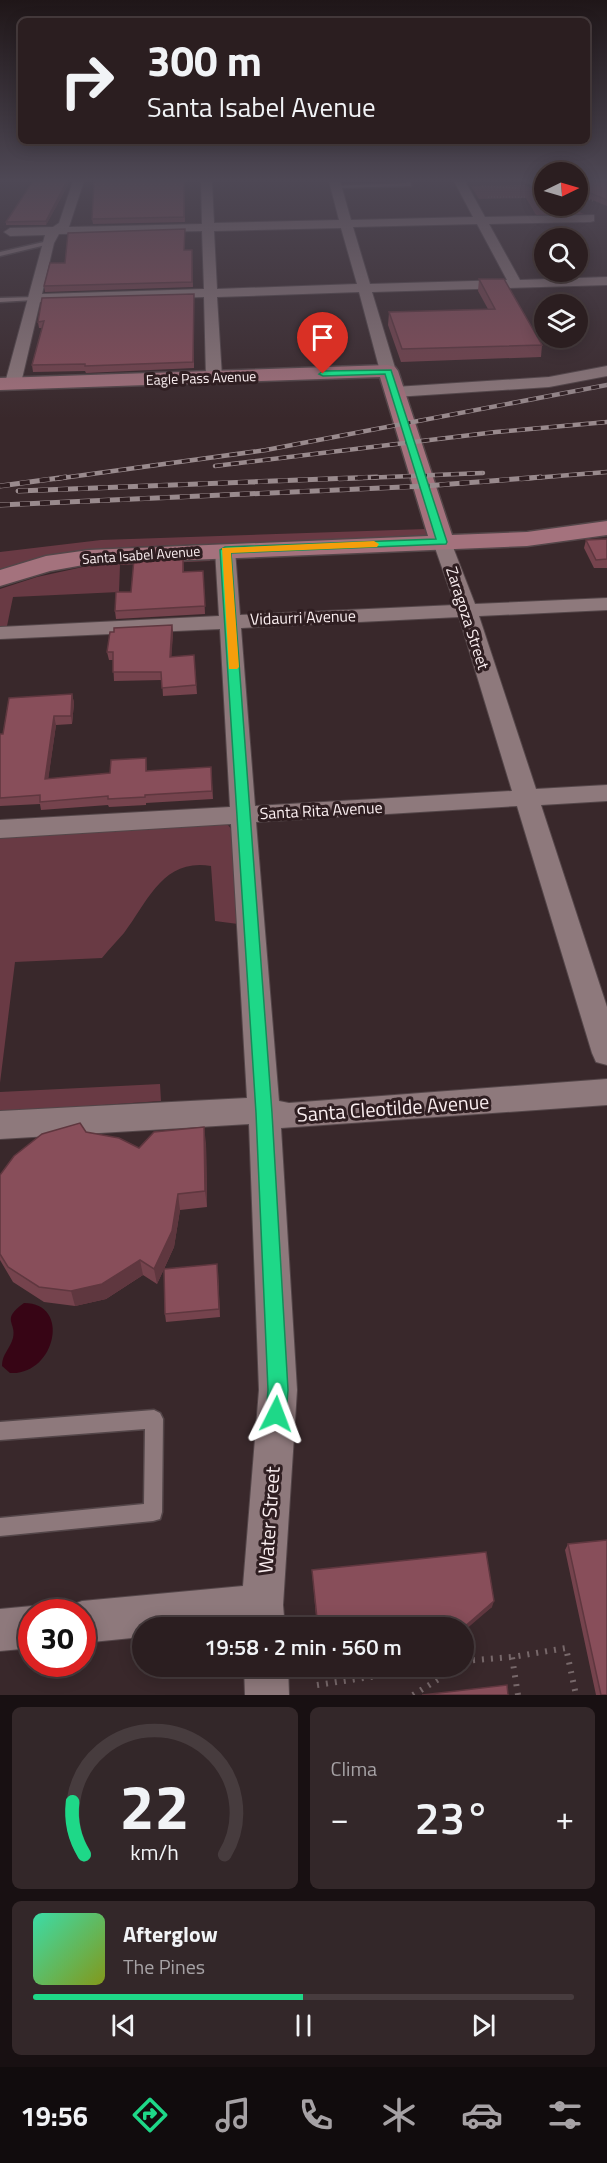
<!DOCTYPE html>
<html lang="es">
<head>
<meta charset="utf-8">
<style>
  :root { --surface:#2b1e20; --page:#332729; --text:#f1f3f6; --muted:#a6a2a5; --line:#473c3e; --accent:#1ed888 }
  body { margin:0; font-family:"Titillium Web",sans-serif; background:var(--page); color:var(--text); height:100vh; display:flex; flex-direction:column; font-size:22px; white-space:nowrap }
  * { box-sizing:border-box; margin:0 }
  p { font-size:20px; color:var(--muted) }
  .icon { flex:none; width:33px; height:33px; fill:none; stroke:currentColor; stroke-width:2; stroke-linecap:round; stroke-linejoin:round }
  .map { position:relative; height:1695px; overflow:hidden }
  .sheet { display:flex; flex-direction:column; gap:12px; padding:12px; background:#181012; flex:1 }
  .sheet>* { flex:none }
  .banner { position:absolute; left:18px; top:18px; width:572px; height:126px; border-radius:9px; box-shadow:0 3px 15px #0003,0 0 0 2px var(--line); background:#2b1e20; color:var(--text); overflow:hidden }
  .needle { width:39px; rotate:85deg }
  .fabs { position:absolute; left:534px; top:162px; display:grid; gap:12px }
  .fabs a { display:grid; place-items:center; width:54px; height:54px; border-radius:50%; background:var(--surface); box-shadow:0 3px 15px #0003,0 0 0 2px var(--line); font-size:30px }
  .speed { position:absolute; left:18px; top:1599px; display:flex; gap:12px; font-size:30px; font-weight:700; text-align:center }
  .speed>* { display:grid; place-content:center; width:78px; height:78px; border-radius:50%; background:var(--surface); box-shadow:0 3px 15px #0003,0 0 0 2px var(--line); line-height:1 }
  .speed .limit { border:9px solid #d22; background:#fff; color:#111 }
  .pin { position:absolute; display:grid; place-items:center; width:51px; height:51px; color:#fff; margin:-62px -26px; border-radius:50% 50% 50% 0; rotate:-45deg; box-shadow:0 0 6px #0007 }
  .pin .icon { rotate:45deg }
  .me { position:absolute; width:66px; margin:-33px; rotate:3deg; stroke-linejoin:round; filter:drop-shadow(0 0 4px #0008) }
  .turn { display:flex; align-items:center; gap:21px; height:126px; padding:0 30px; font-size:27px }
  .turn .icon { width:78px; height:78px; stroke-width:2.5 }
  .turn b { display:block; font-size:42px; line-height:51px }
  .big { font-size:45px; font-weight:600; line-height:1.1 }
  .sheet .card { flex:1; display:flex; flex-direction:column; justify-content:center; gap:9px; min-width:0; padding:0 21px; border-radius:9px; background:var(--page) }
  .sheet .dial { align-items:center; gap:0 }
  .dial svg { height:156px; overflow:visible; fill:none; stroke:var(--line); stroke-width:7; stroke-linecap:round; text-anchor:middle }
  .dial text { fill:var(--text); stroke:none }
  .song { display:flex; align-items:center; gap:18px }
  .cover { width:72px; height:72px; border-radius:9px; background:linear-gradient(135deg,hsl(160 70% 55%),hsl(70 70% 35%)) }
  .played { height:6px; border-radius:3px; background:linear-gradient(90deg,var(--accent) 50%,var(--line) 50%) }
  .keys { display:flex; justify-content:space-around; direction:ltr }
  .heat { display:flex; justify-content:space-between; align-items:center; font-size:33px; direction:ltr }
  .sheet .tiles { flex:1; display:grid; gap:12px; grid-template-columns:1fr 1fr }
  .card:last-child { grid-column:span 2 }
  .trip { position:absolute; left:132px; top:1617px; width:342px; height:60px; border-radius:30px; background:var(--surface); box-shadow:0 3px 15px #0003,0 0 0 2px var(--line); font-weight:600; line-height:60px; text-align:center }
  .tabs { display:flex; height:96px; justify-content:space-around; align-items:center; background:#110c0d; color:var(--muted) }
  .tabs .icon { width:42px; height:42px }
  .tabs .on { color:var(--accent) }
  .tabs b { font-size:27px; color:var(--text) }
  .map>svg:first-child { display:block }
  .green { fill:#693a44 }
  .water { fill:#370515 }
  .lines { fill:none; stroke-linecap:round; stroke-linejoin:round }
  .lane-casing { stroke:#544649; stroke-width:3 }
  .street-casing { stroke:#544649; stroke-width:2 }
  .secondary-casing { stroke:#544649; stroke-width:3 }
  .path-far1 { stroke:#77686a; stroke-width:1.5; stroke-dasharray:1 2; stroke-linecap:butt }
  .path { stroke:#77686a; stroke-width:6; stroke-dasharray:2 7; stroke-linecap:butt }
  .lane { fill:#8e797c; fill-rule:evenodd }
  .street { fill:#8e797c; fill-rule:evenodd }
  .secondary { fill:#a4727d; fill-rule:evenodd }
  .rail-far1-casing { stroke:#998a8d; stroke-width:4.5 }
  .rail-casing { stroke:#998a8d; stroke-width:5 }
  .rail-far1 { stroke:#2f1e21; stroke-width:3; stroke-dasharray:8; stroke-linecap:butt }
  .rail { stroke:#2f1e21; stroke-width:4; stroke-dasharray:10; stroke-linecap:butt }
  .path-bridge { stroke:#77686a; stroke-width:6; stroke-dasharray:2 7; stroke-linecap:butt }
  .wall { fill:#75434d }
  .shaded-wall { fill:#5f373f }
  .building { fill:#884e5a; stroke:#5f373f; stroke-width:1.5 }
  .route { fill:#1ed888; stroke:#148c58; stroke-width:1.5 }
  .slow { fill:#f59e0b }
  .labels { text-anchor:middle; stroke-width:6; stroke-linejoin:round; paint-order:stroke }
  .far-street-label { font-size:14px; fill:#faeef0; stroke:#2f1e21 }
  .street-label { font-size:16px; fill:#faeef0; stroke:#2f1e21 }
  .near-street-label { font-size:20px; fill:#faeef0; stroke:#2f1e21 }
</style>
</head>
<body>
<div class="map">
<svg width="607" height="1695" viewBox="0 0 607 1695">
  <rect width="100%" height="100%" fill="#39282b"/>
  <!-- green -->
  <path class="green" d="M525,185L544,195V206H567L584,214L536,215L526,198L479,199L471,186Z
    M426,529L429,536L129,547L82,551L0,572V552L101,540Z
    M210,558V561L120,565L119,592L13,597L7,626L0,627V589L37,577L92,565Z
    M219,824L228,825L232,830L238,924L215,921L211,866C163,858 148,901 124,933C117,941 109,949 102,958L15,962L0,1083V837Z
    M160,1084L161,1101L0,1112V1092Z"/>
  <!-- water -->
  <path class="water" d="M24,1303C72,1303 55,1376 10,1373L2,1366C2,1354 10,1349 13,1338C17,1322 0,1320 24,1303Z"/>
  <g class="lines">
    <!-- lane casing -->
    <g class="lane-casing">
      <path id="lane" d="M406,181H411V186L335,188L332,186L406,183Z
        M48,241L50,244L0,256V252Z
        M36,297V299L34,300L0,302V298Z
        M154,1410L160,1413L163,1419L162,1512L160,1519L153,1521L0,1536V1518L144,1504L145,1429L0,1440V1422Z"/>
    </g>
    <!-- street casing -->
    <g class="street-casing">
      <path id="street" d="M73,181H84L69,227L202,224L201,181H212L214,223L339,220L329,181H340L351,220L473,217L454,181H465L485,217L594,215V221L590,222L489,224L520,280L607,277V285L372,292L396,371L388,376L380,371L359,292L217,297L222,377L214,382L206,377L204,297L40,302L21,383L13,388L8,386L5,383L45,235L10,236L4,232L10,228L53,227L59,223ZM477,224L507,280L370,284L353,227ZM341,228L357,284L217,289L214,231ZM202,231L204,289L42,294L54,243L59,234Z
        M525,181H539L544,184V191Z
        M607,366V376L549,387L395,397L387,392L395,387L549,377Z
        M442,536L449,538L451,542L475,604L607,598V610L479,616L536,789L607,785V801L541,805L607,1007V1065L596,1062L592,1053L517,806L256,822L279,1101L289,1103L607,1079V1105L281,1128L297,1390L283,1605L285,1628H142V1637L82,1643V1612H65L67,1607L82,1601L243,1586L259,1390L249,1124L0,1139V1111L247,1098L231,824L0,838V820L230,807L220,629L0,639V627L219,616L215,550L218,546H232L235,550L240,615L455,605L433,542L435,538ZM459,617L512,791L255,806L241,628Z
        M32,1606L47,1612H32V1648L0,1651V1609Z
        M244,1666H288L289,1695H245Z"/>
    </g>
    <!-- secondary casing -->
    <g class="secondary-casing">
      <path id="secondary" d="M388,365L395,367L398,371L452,535L527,532L607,521V535L527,546L89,564L50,571L0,586V570L46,556L89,550L428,536L380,377L0,390V378Z"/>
    </g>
    <!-- path-far1 -->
    <path class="path-far1" d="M482,186L517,188
      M578,195L593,201
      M488,197H525"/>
    <!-- path -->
    <path class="path" d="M317,1685L437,1667
      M413,1695L442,1677L453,1666
      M518,1695L512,1657L566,1648L576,1695"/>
    <!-- lane -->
    <use href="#lane" class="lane"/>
    <!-- street -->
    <use href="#street" class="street"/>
    <!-- secondary -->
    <use href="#secondary" class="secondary"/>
    <!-- rail-far1 casing -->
    <g class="rail-far1-casing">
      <path id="rail-far1" d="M215,466L496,432L607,422
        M55,479L266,450L607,385
        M339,479L483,473
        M521,479L607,472"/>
    </g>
    <!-- rail casing -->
    <g class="rail-casing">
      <path id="rail" d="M0,486L66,477
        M18,491L377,477
        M0,505L425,486L541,477"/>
    </g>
    <!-- rail-far1 -->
    <use href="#rail-far1" class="rail-far1"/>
    <!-- rail -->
    <use href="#rail" class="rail"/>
    <!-- path-bridge -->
    <path class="path-bridge" d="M464,1661L512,1657"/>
  </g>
  <!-- wall -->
  <path class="wall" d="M184,181L185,222L93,224L92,219Z
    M607,181V206L578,194V184Z
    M69,183L46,225H6V222Z
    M185,234L184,250H192L193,287L45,292L44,286Z
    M479,279L542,345L541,357L401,362L388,325L389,312L488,309L478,291Z
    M194,294V368L86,373L85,371L33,372L32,365L42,328H39L38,322Z
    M607,539V568H594L584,548L586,540Z
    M183,557L184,572L203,571L205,614L116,619L115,611L131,592Z
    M172,625L173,633L171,657L194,655L197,694L163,696L162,680L114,681L113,660H109L107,652Z
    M72,694L74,703L72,724L56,725L48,779L110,773L146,758L147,771L211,767L213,799L146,803V805L109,807L108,805L41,810L40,804L0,806V734H3Z
    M206,1143L207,1207L180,1210L174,1247L164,1269L218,1272L220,1317L166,1322L165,1314L164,1269L157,1284L143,1275L106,1299L75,1306L44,1302L13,1282L0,1260V1175L139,1148Z
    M568,1544L607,1695H596L565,1550Z
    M312,1570L492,1607L464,1628H317Z"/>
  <!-- shaded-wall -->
  <path class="shaded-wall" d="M67,181H69V183L46,225V221Z
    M172,625L173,633L171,665L170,657Z
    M72,694L74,703L72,724L71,716Z
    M54,716L56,725L47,788L45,779Z
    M204,1127L206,1143L207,1207L205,1191Z
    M178,1194L180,1210L174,1247L157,1284L154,1269Z
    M140,1260L143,1275L106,1299L75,1306L71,1291Z
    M494,1601L492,1607L464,1631L463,1628Z"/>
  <!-- building -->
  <path class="building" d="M33,181H67L46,221L6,222Z
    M94,181H184V217L92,219Z
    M592,181H607V200L578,188V184Z
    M185,229L184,250H192V282L44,286L50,263H65L68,233Z
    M479,279H504L542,345L402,349L389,312L495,309Z
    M194,294L193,362L85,366V364L32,365L44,321L38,322L42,298Z
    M607,539V559L596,560L586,540Z
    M183,557V572L203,571L205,606L115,611L116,592H131L134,559Z
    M172,625L170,657L194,655L196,685L162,688L161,672H113V652H107L110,632H114V628Z
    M72,694L71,716H54L45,779L110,773L111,760L146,758V771L211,767L212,791L145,795V797L108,799V796L40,802V795L0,798V734H3L9,698Z
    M80,1123L86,1132L119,1138L139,1148L154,1132L204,1127L205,1191L178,1194L172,1231L154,1269L140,1260L102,1284L71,1291L39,1287L8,1267L0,1254V1175L14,1156L42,1134Z
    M217,1264L219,1309L165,1314L164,1269Z
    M607,1540V1695H601L568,1544Z
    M486,1552L494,1601L463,1628H318L312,1570Z
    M507,1685L508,1695H422Z"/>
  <!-- sky -->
  <linearGradient id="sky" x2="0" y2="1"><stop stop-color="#1f1618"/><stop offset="0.43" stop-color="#4e4855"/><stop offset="1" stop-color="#4e4855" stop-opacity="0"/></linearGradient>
  <rect width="607" height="419" fill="url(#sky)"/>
  <!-- route -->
  <path class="route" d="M391,370L447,542L446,544L231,553L272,1113L288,1390L286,1414L283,1421L276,1424L269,1421L266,1414L268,1390L256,1113L220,550L225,547L436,539L385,374L323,376L319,374L323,371Z"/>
  <!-- slow -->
  <path class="slow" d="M374,541L379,544L377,547L231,553L239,667L237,669H229L222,548Z"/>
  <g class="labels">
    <!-- far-street labels -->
    <g class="far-street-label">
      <text transform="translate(201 378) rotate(-2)" y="5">Eagle Pass Avenue</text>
      <text transform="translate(141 555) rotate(-4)" y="5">Santa Isabel Avenue</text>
    </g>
    <!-- street labels -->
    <g class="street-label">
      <text transform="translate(303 617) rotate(-2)" y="6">Vidaurri Avenue</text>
      <text transform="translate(468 618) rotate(72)" y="6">Zaragoza Street</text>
      <text transform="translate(321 810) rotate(-3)" y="6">Santa Rita Avenue</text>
    </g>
    <!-- near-street labels -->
    <g class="near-street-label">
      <text transform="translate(393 1108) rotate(-4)" y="7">Santa Cleotilde Avenue</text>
      <text transform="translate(269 1520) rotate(-86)" y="7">Water Street</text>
    </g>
  </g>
</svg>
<div class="fabs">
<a><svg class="needle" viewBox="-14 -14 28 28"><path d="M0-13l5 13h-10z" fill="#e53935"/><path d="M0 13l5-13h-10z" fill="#a6a2a5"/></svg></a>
<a><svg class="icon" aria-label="search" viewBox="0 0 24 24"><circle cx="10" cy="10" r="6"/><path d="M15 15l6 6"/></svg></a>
<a><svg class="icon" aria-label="layers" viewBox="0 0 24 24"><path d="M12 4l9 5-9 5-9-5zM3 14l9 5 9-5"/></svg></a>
</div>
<div class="speed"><div class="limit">30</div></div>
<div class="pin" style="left:323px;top:374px;background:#d93025"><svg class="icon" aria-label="arrive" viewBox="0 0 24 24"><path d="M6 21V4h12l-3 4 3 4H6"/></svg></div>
<svg class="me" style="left:276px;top:1414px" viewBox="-20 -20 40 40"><path d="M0-17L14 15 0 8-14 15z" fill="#1ed888" stroke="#fff" stroke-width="4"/></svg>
<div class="trip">19:58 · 2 min · 560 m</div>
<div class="banner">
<div class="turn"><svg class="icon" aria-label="right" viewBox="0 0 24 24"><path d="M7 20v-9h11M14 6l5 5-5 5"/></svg><div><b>300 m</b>Santa Isabel Avenue</div></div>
</div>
</div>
<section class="sheet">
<div class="tiles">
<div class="card dial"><svg viewBox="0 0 100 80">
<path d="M14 69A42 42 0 1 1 86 69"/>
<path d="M14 69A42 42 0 0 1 8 42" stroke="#1ed888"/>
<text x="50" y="56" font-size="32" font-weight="700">22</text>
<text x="50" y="72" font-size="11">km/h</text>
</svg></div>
<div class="card"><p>Clima</p>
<div class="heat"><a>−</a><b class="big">23°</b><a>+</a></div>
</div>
<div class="card">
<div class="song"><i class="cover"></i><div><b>Afterglow</b><p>The Pines</p></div></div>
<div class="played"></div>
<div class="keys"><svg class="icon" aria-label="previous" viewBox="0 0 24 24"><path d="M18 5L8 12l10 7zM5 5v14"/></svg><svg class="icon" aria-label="pause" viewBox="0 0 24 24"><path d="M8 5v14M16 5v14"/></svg><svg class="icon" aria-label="next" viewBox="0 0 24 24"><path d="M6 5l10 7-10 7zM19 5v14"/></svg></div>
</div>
</div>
</section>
<nav class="tabs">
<b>19:56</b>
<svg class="icon on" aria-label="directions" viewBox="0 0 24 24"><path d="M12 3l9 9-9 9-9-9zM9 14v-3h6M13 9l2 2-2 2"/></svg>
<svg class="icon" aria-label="music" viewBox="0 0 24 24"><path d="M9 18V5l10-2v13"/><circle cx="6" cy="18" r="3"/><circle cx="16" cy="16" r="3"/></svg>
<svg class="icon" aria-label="phone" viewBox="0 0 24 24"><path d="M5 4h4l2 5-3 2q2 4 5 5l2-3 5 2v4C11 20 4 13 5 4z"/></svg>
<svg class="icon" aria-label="climate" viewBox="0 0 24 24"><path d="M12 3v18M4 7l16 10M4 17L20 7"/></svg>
<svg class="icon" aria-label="car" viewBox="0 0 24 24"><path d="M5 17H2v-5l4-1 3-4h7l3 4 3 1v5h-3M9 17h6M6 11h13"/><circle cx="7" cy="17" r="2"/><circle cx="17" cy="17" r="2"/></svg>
<svg class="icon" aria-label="filters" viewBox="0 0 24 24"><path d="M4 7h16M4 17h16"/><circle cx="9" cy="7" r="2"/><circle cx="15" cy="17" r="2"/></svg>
</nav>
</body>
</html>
